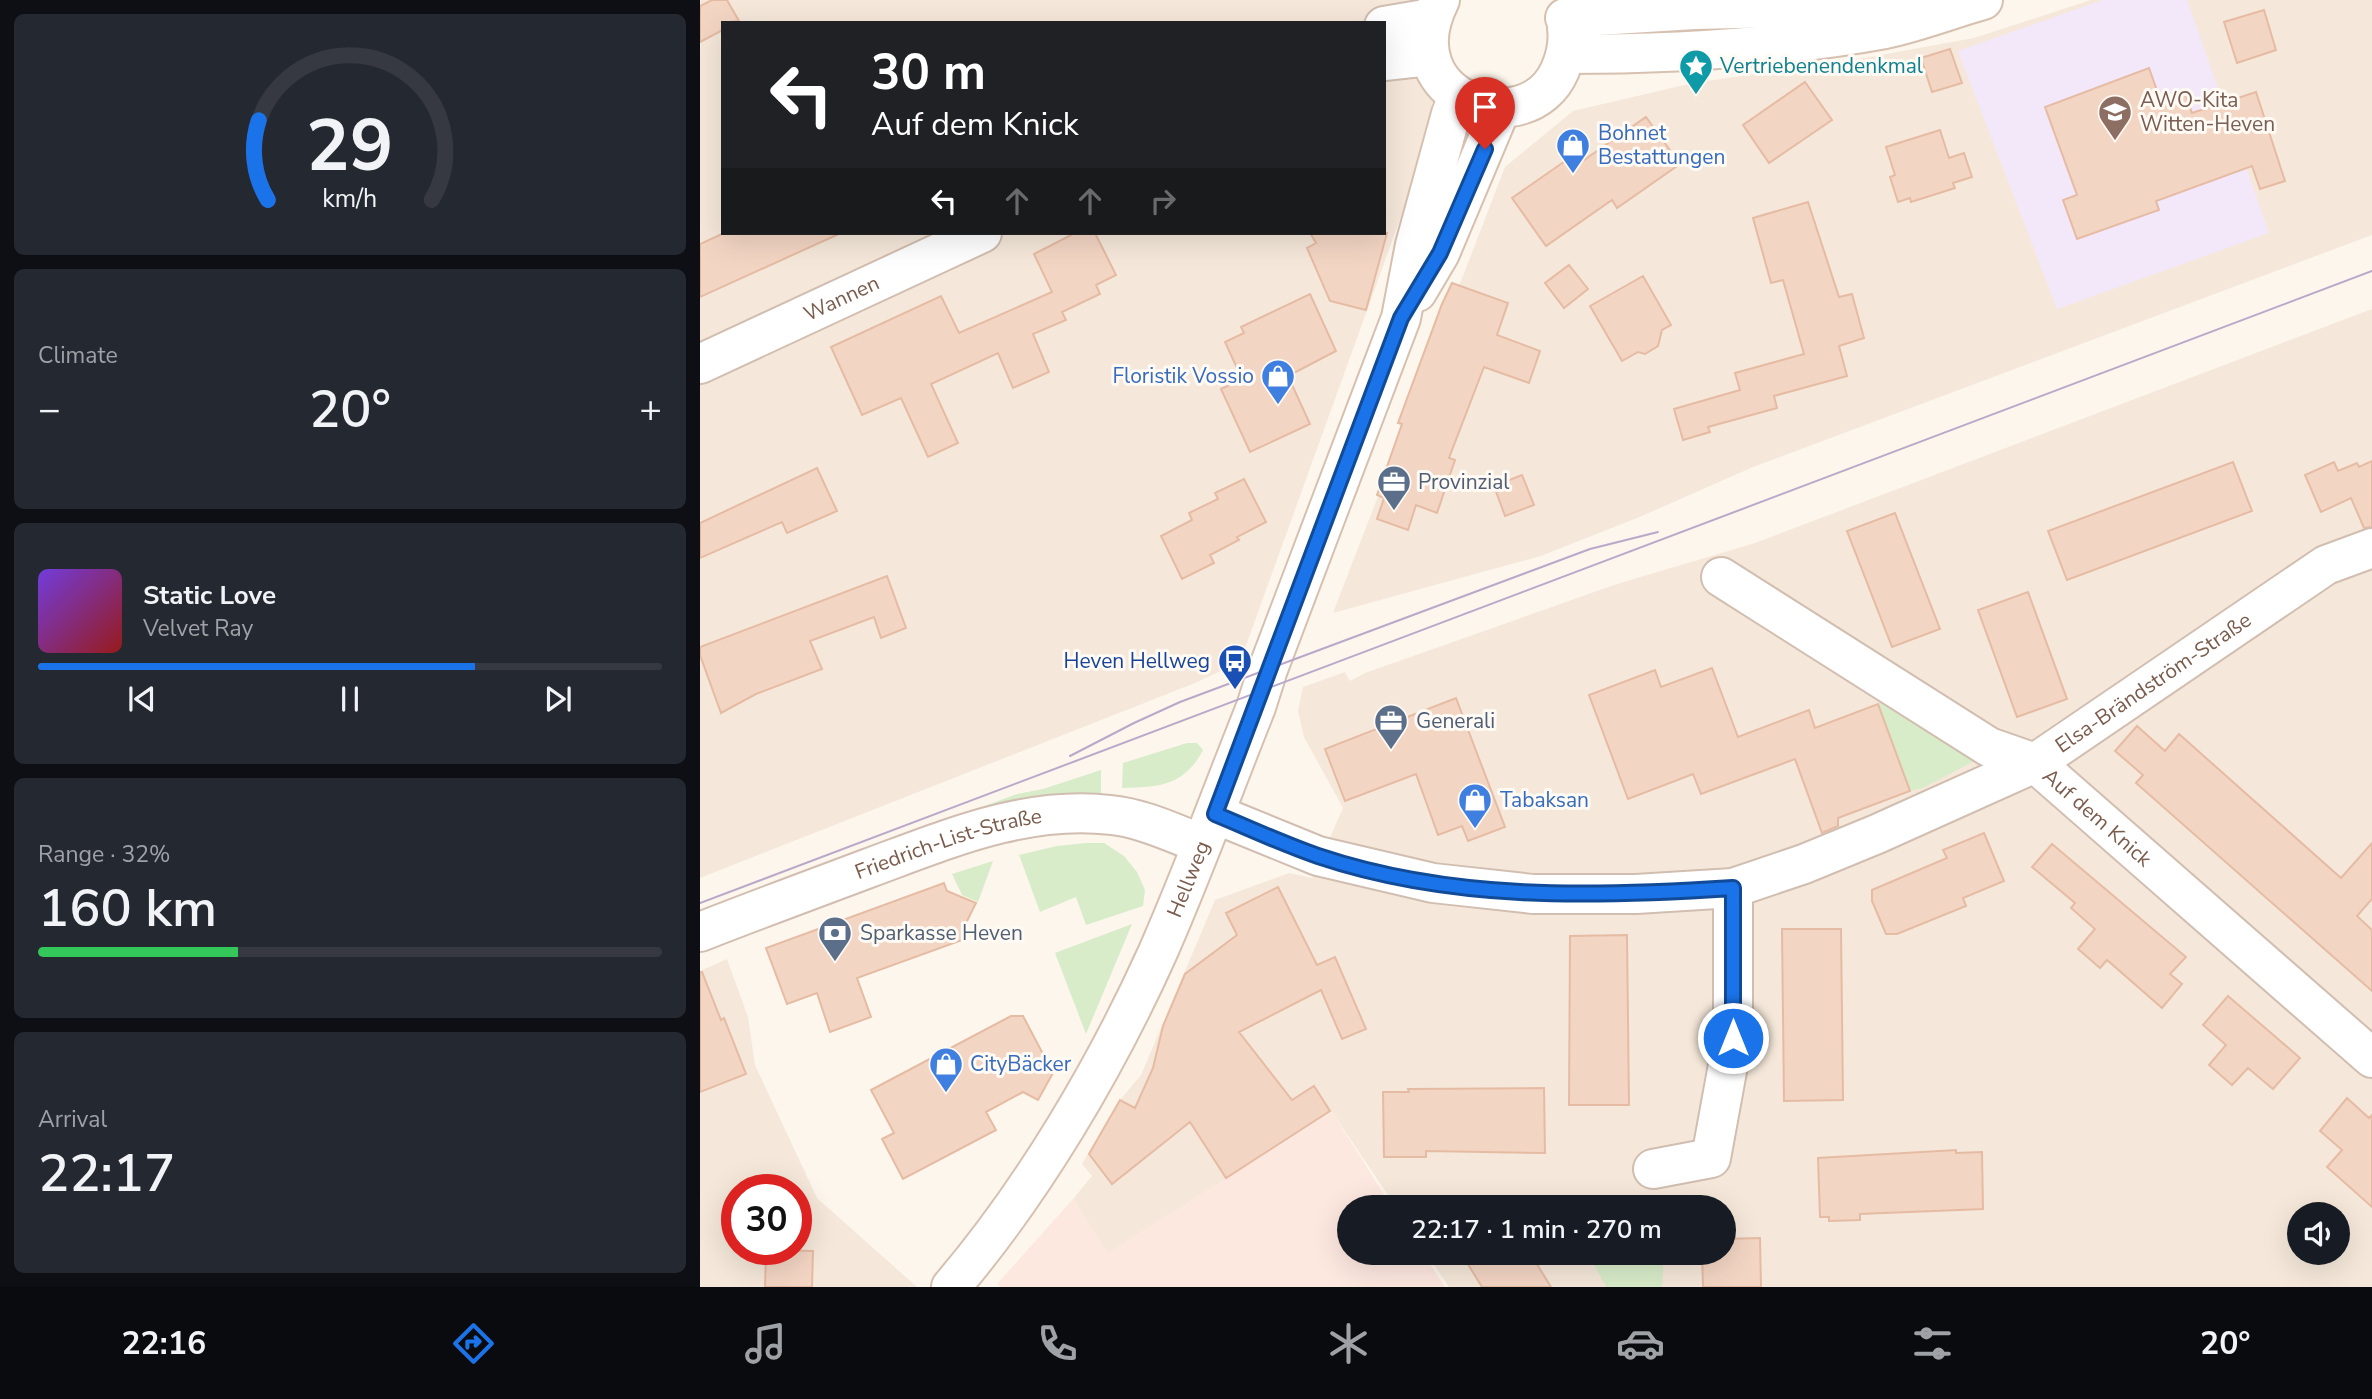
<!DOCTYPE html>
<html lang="en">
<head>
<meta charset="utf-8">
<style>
  :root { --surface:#171b24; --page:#242831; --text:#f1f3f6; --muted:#9ea1a6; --line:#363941; --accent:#1a73e8 }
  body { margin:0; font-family:"Nunito Sans",sans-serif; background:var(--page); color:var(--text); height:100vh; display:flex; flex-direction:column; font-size:26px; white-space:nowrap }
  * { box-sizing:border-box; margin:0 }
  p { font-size:23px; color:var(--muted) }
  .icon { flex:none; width:38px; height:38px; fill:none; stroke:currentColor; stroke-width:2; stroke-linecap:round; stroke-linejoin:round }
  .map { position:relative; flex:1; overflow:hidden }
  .sheet { display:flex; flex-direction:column; gap:14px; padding:14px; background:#0d0f14; width:700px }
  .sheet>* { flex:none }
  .top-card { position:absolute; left:21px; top:21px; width:665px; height:214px; border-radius:0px; box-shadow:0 7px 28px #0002; background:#202124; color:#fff; overflow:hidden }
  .controls { position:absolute; left:1587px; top:1202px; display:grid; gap:14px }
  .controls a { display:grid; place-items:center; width:63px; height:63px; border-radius:50%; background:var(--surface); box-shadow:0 7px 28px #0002; font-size:35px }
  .speed { position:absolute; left:21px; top:1174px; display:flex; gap:14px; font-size:35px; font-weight:700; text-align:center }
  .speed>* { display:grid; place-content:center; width:91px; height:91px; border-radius:50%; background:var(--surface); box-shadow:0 7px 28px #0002; line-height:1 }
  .speed .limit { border:10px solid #d22; background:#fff; color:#111 }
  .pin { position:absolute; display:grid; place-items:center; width:60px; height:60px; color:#fff; margin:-72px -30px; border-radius:50% 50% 50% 0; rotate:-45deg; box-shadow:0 0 7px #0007 }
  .pin .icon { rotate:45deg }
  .me { position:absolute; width:77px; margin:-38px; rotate:0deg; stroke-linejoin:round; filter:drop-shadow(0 0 5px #0008) }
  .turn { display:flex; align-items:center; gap:24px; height:147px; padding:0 35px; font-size:32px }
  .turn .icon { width:91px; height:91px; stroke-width:2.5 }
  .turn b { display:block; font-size:49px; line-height:60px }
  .lanes { display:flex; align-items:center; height:66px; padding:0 35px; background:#0003; justify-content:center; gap:35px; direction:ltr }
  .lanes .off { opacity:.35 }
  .big { font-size:52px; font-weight:600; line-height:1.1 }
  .sheet .card { flex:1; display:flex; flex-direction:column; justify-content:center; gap:10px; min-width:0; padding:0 24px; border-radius:10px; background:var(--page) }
  .sheet .dial { align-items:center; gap:0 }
  .dial svg { height:182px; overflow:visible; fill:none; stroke:var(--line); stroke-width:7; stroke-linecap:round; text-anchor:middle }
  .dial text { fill:var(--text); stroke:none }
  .song { display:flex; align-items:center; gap:21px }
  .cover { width:84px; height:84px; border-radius:10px; background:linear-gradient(135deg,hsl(260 70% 55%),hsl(0 70% 35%)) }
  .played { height:7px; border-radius:4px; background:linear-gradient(90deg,var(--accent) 70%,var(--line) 70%) }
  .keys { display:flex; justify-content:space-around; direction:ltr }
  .heat { display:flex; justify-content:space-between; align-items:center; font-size:38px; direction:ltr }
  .charge { height:10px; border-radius:5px; background:linear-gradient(90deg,#34c759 32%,var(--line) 0) }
  .trip { position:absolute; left:637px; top:1195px; width:399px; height:70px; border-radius:35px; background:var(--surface); box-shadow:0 7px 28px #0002; font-weight:600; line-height:70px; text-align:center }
  .menu { display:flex; height:112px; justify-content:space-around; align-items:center; background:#090b0e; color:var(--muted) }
  .menu .icon { width:49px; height:49px }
  .menu .selected { color:var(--accent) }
  .menu b { font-size:32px; color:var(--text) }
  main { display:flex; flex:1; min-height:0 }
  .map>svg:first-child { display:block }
  .residential { fill:#f5e8da; fill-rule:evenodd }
  .commercial { fill:#fde8e0 }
  .education { fill:#f3e8fa }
  .green { fill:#d8ecc9 }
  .building { fill:#f3d5c3; stroke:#e6bba3; stroke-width:2 }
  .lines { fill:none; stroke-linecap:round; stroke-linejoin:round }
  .street-casing { stroke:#d1beb0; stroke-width:42 }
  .secondary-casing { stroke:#d6c0b0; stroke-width:42 }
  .street { stroke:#fff; stroke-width:38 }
  .secondary { stroke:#fff; stroke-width:38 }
  .tram { stroke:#b9a8c9; stroke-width:2 }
  .route-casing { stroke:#114b97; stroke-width:18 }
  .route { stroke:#1a73e8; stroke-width:12 }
  .labels { text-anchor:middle; stroke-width:6; stroke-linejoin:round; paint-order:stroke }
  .culture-label { font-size:21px; fill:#0d838f; stroke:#fffaf3; text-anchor:start }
  .education-label { font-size:21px; fill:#785e54; stroke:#fffaf3; text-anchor:start }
  .shop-label { font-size:21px; fill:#366cbe; stroke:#fffaf3; text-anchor:start }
  .street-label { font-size:21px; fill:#7a5c4d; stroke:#fffaf3 }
  .service-label { font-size:21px; fill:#4e5e75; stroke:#fffaf3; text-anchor:start }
  .transit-label { font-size:21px; fill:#164399; stroke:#fffaf3; text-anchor:end }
</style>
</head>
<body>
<main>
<section class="sheet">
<div class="card dial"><svg viewBox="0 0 100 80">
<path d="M14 69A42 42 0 1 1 86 69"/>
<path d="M14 69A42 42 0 0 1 10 34" stroke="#1a73e8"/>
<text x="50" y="56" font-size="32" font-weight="700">29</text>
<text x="50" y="72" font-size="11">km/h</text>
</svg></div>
<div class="card"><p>Climate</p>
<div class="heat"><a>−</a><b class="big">20°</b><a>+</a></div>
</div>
<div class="card">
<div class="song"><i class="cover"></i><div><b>Static Love</b><p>Velvet Ray</p></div></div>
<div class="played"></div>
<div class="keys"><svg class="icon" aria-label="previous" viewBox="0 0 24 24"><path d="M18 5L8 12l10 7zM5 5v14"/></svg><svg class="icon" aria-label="pause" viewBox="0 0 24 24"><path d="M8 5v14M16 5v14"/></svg><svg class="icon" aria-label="next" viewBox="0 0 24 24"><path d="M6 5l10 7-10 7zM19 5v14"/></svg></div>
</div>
<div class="card"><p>Range · 32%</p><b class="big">160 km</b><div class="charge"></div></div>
<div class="card"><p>Arrival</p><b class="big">22:17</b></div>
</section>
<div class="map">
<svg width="1672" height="1287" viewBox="0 0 1672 1287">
  <rect width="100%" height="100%" fill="#fdf6ec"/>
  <!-- residential -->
  <path class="residential" d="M0,0H755L717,172L540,662L495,683L0,878ZM23,23H684V233H23Z
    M1391,0H1672V235L1053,467L942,516L841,556L633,613L805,167L873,111L993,83L1170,57L1274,38Z
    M1672,309V1287H749L726,1253H1024V1208L696,1207L632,1112L407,1254L373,1199L392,1176L382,1164L420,1100L441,1075L515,900L589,873L612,878L643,808L604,737L598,711L603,687L645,672L650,681L665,673L917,584L1055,543ZM1600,1214H1638V1253H1600Z
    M27,959L48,1017L55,1065L117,1198L217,1287H0V971ZM37,1190H96V1250H37Z"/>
  <!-- commercial -->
  <path class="commercial" d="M632,1112L692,1207L649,1208V1253H723L745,1287H300L298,1283L373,1199L408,1253Z"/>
  <!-- education -->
  <path class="education" d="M1403,0H1487L1569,233L1357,309L1258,51Z"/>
  <!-- green -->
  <path class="green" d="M1190,699L1280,758L1223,788L1210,791L1178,704Z
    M487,743H497L503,750C484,786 460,787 422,788L423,763Z
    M401,770V795L344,798L0,916V911L317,794L343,789Z
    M386,843H404L424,856L437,872L445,890L443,906L386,925L376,897L340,912L319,855L357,846Z
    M293,861L278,902L262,895L252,874Z
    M432,924L386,1034L355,953Z
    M888,1253H964L962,1287H906Z"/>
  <!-- building -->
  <path class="building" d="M12,0H27L39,21L23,23V30L0,42V6Z
    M1564,10L1576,50L1537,63L1524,22Z
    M1250,49L1262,83L1232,92L1221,58Z
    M1449,68L1460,99L1484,91L1492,113L1556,92L1585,181L1560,189L1552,166L1456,201L1459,210L1377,239L1363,200L1377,195L1345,107Z
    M1105,82L1132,120L1069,163L1043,125Z
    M946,117L980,164L917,208L912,200L846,246L812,198L878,152L884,160Z
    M1240,130L1249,158L1264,153L1272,177L1253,183L1255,188L1211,202L1210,198L1198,202L1190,177L1195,175L1186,147Z
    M1108,202L1139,297L1152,294L1164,338L1139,346L1147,376L1074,396L1077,408L1008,427L1010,432L983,440L974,409L1040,390L1035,373L1104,354L1083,280L1071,283L1053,218Z
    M24,233H141L0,297V244Z
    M375,233H395L416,275L396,285L400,294L362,312L366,320L333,334L349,372L313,388L298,353L231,384L258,443L228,457L201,398L162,415L131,347L241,296L259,333L352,292L334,254Z
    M610,233H687L666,310L630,301L607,248L616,243Z
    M869,265L888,289L864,308L845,283Z
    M943,276L971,325L962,330L958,346L945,354L938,352L922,361L890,306Z
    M752,283L808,303L797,335L840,351L829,383L784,367L749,458L755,460L737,513L716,505L708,530L677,519L684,498L677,495L702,424L698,423L742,304Z
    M610,294L636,351L588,376L610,424L550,452L521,389L542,379L525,342L544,333L541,327Z
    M1672,461V527L1664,528L1651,498L1621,512L1605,475L1634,462L1638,471L1657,463L1659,467Z
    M1533,462L1552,511L1367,580L1348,531Z
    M117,468L137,511L87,533L82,522L0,558V523Z
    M822,475L834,505L805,516L794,486Z
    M544,479L566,522L537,537L539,540L510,555L514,563L482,579L461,536L492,520L489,513L518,499L515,493Z
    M1195,513L1240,629L1192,647L1147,531Z
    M187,576L206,628L181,638L174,617L110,641L122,669L56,694L21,713L0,655V647Z
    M1328,592L1367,699L1317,717L1278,610Z
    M1012,668L1038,737L1109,710L1115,728L1178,704L1210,791L1138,818V826L1122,833L1095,759L1001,794L993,774L928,799L889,695L955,670L961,687Z
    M756,698L805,827L768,841L762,826L738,835L716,774L645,801L625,749Z
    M1437,726L1465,751L1479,734L1641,878L1672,843V899L1657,916L1672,930V991L1436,783L1443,775L1415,751Z
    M1284,833L1304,881L1263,898L1266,906L1197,934H1186L1172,901V890L1247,858L1243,850Z
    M1352,844L1486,957L1470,974L1482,984L1462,1008L1407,960L1400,968L1378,949L1395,929L1371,908L1375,903L1332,867Z
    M244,883L247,891L276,903L262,931L265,939L157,978L171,1017L130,1032L117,993L87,1004L66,948Z
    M578,887L617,965L635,957L666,1029L642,1039L621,990L539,1032L592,1100L614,1086L630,1111L526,1178L490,1122L412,1184L389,1154L420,1100L435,1108L453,1068L463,1026L485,974L537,935L526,913Z
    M1082,929H1141L1143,1100L1084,1101Z
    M927,935L929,1105H869L870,936Z
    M0,972H2L21,1020L24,1018L46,1074L0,1092Z
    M1528,996L1600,1058L1573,1089L1548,1068L1532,1085L1509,1065L1526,1045L1503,1025Z
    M311,1016H323L353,1073L338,1100L323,1092L286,1112L296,1130L203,1179L182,1139L194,1133L171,1090Z
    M844,1088L845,1153L726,1151V1157H684L683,1092H709L708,1089Z
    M1647,1098L1669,1118L1672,1115V1207L1627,1167L1642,1150L1620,1131Z
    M1256,1150V1153L1282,1152L1283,1209L1160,1214V1220L1129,1221V1217H1120L1118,1158Z
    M1060,1238L1061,1287H1003L1002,1253H1024V1239Z
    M66,1250L113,1251L112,1287H65Z
    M761,1253H830L851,1287H782Z"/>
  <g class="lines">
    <!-- street casing -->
    <g class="street-casing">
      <g id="street">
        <path d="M684,26L731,18"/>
        <path d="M684,61L730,56"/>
        <path id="s1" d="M0,364L282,233"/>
        <path id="s2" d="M1021,577L1289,747L1335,763L1626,565L1672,548"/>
        <path id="s3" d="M515,814L618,856L733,883L833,894H936L1033,888L1104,864L1177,834L1335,763L1672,1058"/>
        <path id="s4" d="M0,932C56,910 113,889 169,868C248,839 326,805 411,815C442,818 473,833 502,844"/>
        <path d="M953,1169L1011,1158L1033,1038V888"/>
      </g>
    </g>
    <!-- secondary casing -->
    <g class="secondary-casing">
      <g id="secondary">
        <path d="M740,0C689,101 828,145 860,70C866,56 869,43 867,28"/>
        <path d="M865,18L994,10L1203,5"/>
        <path d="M866,54C972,54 1082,48 1185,29C1218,22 1251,9 1283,0"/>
        <path d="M717,292L740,253L801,108"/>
        <path id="s5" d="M251,1287C333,1191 405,1069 457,954C493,873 523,789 556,707L568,669L701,318L715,245L751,114L758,96"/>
      </g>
    </g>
    <!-- street -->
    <use href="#street" class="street"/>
    <!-- secondary -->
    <use href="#secondary" class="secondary"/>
    <!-- tram -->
    <path class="tram" d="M370,756L434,723L480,702L890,549L958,532
      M0,903L1672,271"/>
  </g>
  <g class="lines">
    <!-- route casing -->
    <g class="route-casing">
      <path id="route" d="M785,149L740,253L701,318L515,814C549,828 583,844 618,856C752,901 894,897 1033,888V1038"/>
    </g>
    <!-- route -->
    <use href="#route" class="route"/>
  </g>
  <!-- icons -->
  <defs>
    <g id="sight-pin" transform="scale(1.75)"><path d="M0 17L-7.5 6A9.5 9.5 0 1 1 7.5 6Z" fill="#0f9aa8" stroke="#fffaf3"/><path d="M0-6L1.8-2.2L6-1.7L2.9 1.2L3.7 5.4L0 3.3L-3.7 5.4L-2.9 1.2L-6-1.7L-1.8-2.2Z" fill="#fff"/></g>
    <g id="school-pin" transform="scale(1.75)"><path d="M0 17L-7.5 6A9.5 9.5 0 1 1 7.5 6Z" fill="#8d6e63" stroke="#fffaf3"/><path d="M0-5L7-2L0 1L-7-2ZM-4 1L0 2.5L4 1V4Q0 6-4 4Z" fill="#fff"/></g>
    <g id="shop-pin" transform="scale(1.75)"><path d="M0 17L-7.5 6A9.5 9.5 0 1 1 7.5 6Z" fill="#3f7fe0" stroke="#fffaf3"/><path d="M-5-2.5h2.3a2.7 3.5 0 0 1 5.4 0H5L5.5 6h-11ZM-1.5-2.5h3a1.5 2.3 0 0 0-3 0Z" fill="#fff"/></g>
    <g id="office-pin" transform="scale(1.75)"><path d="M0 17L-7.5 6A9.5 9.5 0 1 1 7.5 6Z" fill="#5c6f8a" stroke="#fffaf3"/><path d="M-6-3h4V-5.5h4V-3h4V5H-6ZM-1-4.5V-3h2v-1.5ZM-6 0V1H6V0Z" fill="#fff"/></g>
    <g id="bus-pin" transform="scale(1.75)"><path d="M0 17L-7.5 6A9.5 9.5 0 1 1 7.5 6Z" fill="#1a4fb4" stroke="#fffaf3"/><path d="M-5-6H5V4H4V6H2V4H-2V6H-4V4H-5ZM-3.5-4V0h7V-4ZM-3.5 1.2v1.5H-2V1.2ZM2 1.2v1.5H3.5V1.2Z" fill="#fff"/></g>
    <g id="bank-pin" transform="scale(1.75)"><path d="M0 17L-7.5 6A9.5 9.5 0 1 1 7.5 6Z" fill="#5c6f8a" stroke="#fffaf3"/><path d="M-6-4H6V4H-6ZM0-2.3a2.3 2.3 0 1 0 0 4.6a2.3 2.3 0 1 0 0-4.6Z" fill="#fff"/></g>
  </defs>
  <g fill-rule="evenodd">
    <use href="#sight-pin" x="996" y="66"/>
    <use href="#school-pin" x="1415" y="112"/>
    <use href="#shop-pin" x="873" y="145"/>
    <use href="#shop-pin" x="578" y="376"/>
    <use href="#office-pin" x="694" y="482"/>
    <use href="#bus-pin" x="535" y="661"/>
    <use href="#office-pin" x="691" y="721"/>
    <use href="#shop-pin" x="775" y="800"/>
    <use href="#bank-pin" x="135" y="933"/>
    <use href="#shop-pin" x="246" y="1064"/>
  </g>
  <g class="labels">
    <!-- culture labels -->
    <g class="culture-label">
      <text x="1020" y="73">Vertriebenendenkmal</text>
    </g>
    <!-- education labels -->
    <g class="education-label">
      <text x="1440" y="107">AWO-Kita<tspan x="1440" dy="24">Witten-Heven</tspan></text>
    </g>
    <!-- shop labels -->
    <g class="shop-label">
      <text x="898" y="140">Bohnet<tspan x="898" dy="24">Bestattungen</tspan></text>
      <text x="554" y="383" text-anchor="end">Floristik Vossio</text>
      <text x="800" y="807">Tabaksan</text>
      <text x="270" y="1071">CityBäcker</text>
    </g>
    <!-- street labels -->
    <g class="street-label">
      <text dy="7" stroke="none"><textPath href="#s1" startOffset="156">Wannen</textPath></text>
      <text dy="7" stroke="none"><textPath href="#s2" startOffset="509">Elsa-Brändström-Straße</textPath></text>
      <text dy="7" stroke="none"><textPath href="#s3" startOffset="940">Auf dem Knick</textPath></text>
      <text dy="7" stroke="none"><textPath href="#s4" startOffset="264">Friedrich-List-Straße</textPath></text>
      <text dy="7" stroke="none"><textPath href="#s5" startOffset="474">Hellweg</textPath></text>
    </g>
    <!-- service labels -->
    <g class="service-label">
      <text x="718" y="489">Provinzial</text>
      <text x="716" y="728">Generali</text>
      <text x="160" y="940">Sparkasse Heven</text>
    </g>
    <!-- transit labels -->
    <g class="transit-label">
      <text x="510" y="668">Heven Hellweg</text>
    </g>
  </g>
</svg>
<div class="controls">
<a><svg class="icon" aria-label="sound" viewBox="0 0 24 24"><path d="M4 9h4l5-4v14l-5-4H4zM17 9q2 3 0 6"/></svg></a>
</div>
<div class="speed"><div class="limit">30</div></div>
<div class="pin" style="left:785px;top:149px;background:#d93025"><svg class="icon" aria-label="arrive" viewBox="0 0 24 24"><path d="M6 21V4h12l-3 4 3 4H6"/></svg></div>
<svg class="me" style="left:1033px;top:1038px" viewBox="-20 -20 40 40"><circle r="17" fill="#1a73e8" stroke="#fff" stroke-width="3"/><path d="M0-11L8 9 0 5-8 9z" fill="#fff"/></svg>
<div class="trip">22:17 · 1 min · 270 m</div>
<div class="top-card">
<div class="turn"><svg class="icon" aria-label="left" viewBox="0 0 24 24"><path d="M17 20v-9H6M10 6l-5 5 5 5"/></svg><div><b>30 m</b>Auf dem Knick</div></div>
<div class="lanes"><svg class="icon" aria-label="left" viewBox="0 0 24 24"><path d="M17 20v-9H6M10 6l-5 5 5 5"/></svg><svg class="icon off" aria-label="ahead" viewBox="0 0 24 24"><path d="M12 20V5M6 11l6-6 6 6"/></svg><svg class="icon off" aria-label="ahead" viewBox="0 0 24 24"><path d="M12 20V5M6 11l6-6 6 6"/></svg><svg class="icon off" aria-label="right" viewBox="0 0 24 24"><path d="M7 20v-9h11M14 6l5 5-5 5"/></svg></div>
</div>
</div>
</main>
<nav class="menu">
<b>22:16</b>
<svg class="icon selected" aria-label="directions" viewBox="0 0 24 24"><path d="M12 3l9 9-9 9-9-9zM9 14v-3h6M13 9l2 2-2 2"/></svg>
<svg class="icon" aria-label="music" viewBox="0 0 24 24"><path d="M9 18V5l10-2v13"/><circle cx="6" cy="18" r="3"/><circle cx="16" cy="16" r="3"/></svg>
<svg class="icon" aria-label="phone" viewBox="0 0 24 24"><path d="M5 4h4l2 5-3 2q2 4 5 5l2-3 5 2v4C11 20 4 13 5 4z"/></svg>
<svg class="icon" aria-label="climate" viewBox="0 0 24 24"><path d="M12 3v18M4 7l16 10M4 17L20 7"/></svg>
<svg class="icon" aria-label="car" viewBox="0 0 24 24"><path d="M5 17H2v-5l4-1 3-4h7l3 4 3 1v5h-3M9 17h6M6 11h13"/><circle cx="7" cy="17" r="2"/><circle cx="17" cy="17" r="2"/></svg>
<svg class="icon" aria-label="filters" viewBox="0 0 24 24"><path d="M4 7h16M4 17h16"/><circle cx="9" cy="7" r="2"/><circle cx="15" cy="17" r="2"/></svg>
<b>20°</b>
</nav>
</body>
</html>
